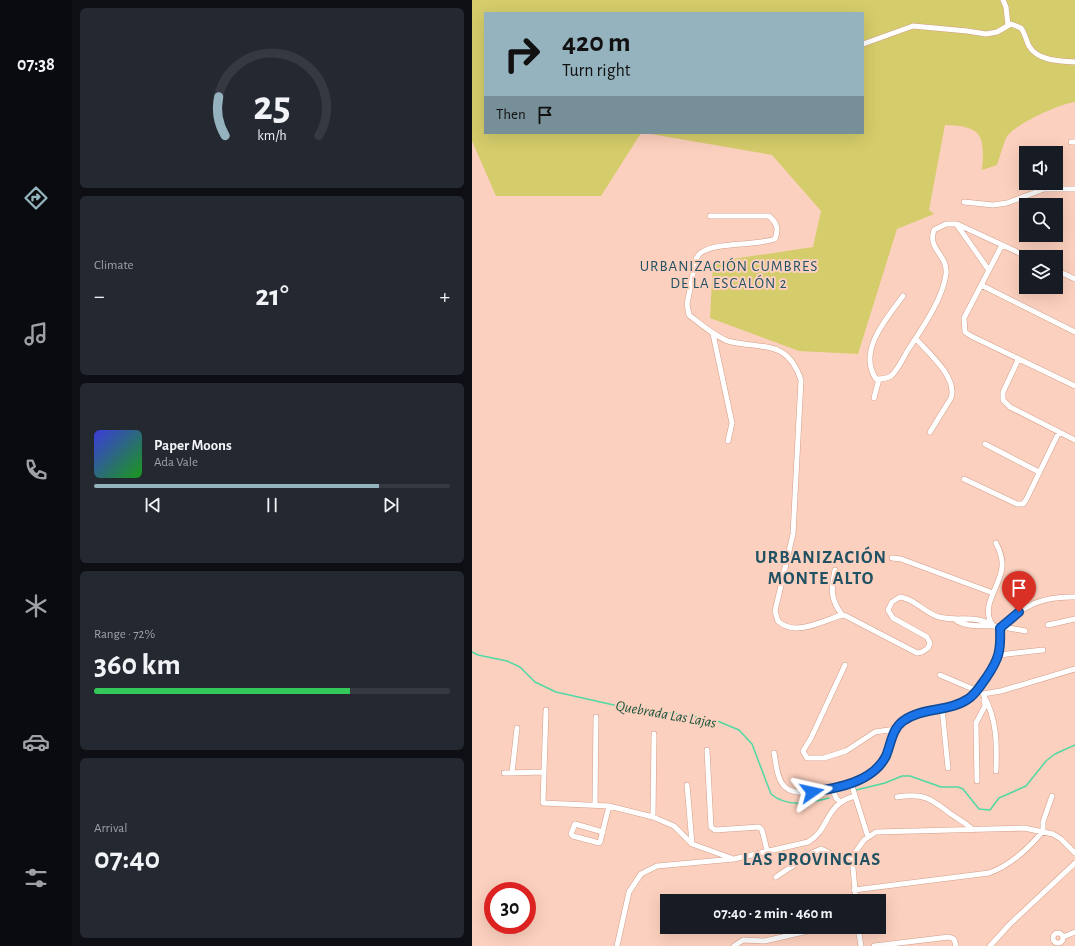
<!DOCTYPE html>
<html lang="en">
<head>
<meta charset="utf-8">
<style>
  :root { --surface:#171b24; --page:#242831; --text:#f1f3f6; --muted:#9ea1a6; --line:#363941; --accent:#95b3be }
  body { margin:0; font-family:"Alegreya Sans",sans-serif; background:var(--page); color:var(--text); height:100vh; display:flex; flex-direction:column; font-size:15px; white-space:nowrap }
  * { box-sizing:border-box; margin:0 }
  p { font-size:13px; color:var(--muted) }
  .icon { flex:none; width:22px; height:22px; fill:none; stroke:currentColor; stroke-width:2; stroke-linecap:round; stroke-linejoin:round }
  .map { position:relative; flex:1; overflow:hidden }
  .details { display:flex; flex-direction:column; gap:8px; padding:8px; background:#0d0f14; width:400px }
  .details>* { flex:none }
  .banner { position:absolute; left:12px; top:12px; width:380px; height:122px; border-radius:0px; box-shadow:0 4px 16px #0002; background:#95b3be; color:#111; overflow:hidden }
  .tools { position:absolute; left:547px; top:146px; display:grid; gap:8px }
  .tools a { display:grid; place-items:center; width:44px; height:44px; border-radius:0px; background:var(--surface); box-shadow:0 4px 16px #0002; font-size:20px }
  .speed { position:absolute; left:12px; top:882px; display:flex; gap:8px; font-size:20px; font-weight:700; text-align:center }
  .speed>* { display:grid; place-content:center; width:52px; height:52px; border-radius:50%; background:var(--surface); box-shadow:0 4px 16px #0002; line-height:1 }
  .speed .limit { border:6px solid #d22; background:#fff; color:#111 }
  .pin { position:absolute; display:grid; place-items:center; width:34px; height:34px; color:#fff; margin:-41px -17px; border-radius:50% 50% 50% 0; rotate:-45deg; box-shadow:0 0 4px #0007 }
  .pin .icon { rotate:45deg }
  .me { position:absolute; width:44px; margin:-22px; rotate:79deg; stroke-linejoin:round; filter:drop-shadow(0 0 3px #0008) }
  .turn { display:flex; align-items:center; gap:14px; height:84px; padding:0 12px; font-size:18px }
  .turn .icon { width:52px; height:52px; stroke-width:2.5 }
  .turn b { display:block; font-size:28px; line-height:34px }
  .then { display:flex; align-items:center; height:38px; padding:0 12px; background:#0003; gap:8px; font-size:15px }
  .big { font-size:30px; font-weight:700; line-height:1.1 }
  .details .tile { flex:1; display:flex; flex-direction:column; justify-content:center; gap:6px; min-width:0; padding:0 14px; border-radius:6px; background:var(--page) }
  .details .dial { align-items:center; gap:0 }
  .dial svg { height:104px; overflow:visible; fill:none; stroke:var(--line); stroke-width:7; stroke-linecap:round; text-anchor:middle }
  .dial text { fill:var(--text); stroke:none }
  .song { display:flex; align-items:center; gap:12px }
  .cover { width:48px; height:48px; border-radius:6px; background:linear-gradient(135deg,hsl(240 70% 55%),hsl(120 70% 35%)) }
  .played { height:4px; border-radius:2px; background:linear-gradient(90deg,var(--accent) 80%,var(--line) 80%) }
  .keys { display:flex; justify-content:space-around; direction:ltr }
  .heat { display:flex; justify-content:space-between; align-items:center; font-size:22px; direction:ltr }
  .charge { height:6px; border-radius:3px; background:linear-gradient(90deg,#34c759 72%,var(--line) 0) }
  .trip { position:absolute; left:188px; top:894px; width:226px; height:40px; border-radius:0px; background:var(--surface); box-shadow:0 4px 16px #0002; font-weight:700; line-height:40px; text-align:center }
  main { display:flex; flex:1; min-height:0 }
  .tabs { display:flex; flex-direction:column; width:72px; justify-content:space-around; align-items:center; background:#090b0e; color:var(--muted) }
  .tabs .icon { width:28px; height:28px }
  .tabs .selected { color:var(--accent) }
  .tabs b { font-size:18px; color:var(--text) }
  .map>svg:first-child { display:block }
  .green { fill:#d5cc6b }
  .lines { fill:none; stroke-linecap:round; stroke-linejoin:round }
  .stream { stroke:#50d9a3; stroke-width:1.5 }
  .minor-casing { stroke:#d29e89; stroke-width:6 }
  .minor { stroke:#fff; stroke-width:5 }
  .route-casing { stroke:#114b97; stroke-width:10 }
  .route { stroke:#1a73e8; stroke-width:7 }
  .labels { text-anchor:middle; stroke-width:4; stroke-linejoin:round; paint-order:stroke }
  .neighbourhood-label { font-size:15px; letter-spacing:1px; fill:#205263; stroke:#fcd0be }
  .water-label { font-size:15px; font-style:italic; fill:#1e543e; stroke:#fcd0be }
  .district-label { font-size:18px; font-weight:bold; letter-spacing:1px; fill:#205263; stroke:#fcd0be }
</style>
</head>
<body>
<main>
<nav class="tabs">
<b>07:38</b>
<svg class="icon selected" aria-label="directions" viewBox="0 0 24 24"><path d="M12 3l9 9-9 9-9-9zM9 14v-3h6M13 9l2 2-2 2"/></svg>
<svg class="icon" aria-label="music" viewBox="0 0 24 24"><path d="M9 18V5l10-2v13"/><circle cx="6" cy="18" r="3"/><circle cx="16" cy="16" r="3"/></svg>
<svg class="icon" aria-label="phone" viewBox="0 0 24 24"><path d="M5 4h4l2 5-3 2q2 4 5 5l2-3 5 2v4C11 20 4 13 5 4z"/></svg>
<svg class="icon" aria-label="climate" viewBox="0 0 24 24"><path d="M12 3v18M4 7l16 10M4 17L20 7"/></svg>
<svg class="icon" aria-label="car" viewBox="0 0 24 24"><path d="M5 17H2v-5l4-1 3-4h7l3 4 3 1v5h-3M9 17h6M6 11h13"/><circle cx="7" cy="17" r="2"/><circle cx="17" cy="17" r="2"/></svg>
<svg class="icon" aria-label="filters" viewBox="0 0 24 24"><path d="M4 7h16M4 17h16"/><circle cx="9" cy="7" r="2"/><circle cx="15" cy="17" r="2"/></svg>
</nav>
<section class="details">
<div class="tile dial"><svg viewBox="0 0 100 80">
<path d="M14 69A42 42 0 1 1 86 69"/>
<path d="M14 69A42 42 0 0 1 9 39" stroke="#95b3be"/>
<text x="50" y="56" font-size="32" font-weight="700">25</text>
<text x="50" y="72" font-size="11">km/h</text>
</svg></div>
<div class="tile"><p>Climate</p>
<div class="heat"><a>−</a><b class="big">21°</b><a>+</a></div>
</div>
<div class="tile">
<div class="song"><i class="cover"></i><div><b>Paper Moons</b><p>Ada Vale</p></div></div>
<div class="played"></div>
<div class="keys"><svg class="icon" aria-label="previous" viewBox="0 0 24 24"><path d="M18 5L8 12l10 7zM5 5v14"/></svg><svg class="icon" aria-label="pause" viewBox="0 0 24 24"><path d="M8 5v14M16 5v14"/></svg><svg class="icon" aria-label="next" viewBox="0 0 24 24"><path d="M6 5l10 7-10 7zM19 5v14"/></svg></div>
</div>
<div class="tile"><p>Range · 72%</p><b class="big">360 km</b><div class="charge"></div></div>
<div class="tile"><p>Arrival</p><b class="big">07:40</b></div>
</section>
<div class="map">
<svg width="603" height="946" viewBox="0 0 603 946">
  <rect width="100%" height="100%" fill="#fcd0be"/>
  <!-- green -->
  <path class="green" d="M0,0H603V102C587,104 546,123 536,135C532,140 528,157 525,165L510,170C513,135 510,126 473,125L457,210L462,214L425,229L386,354L327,351L238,318L241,262L341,247L349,211L300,155L173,133H391V13H13V133H169L129,196H24L0,141Z"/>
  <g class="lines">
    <!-- stream -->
    <path class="stream" d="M0,652L6,655L35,661L48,667L63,682L84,692L173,712L188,711L243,720L267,730L280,744L299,794C315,808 338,803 357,798
      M384,790L413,783L430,776H438L469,787H486L491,789L507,809L518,810L527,798L554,786L574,761L583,754L603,745"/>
    <!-- minor casing -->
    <g class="minor-casing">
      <path id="minor" d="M531,0L534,7L536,25
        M391,44L441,26L495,31L514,34L525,32L539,24L549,28C553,33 554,40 557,46C566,61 587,61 603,62
        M599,142H603
        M492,202L521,205L535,203L572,189H603
        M238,216H297C305,223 307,229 303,239C282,246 246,242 230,252C227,253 226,256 224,259L215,304L217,315C229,324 242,336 256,341C290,350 315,338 329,380L321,534L303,611L306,621C322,637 351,621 370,615L374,616L445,653L450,652L456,648L458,643L455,637L421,618L416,610L420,602L428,597C444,599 452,613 467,617C485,622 504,614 522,626
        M485,225L516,269
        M530,245L492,318L493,332L499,336L603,386
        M584,270L603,279
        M509,285L603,332
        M431,296C415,318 385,351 404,379C409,379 414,379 419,376C426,370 431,358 436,350C449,330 471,299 474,274C476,254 455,250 462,230L474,224H485L556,257
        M241,334L260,423L256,441
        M444,339C456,352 486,378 479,398L458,432
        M546,360L531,392V400L538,407L603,440
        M402,398L407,379
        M513,444L567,472
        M492,479L545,504H551L554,500L587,432
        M420,558L429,559L521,593
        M363,570C359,590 358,598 370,615
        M482,619C494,628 508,625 522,626C532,627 543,629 553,631
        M520,624C508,606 529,585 530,567C531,558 528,551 524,543
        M576,625L603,619
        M527,655L571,650
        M373,665L339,738L331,751L335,758H352L374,751L403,732L424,729
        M468,675L508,692
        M470,708L476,768
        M74,710L71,803L137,806L181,817L202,826L220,844L259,858
        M235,750L239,827L243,830L287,827L290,830L295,850
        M302,753C304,763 305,780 313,787C329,802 390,783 404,769C418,756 416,733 430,721C449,706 476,712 496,699C504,694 508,686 514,678C527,659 529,651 528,628C551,605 571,596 603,597
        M524,771C525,743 525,719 511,694L529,691L603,669
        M32,773L71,772
        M40,773L45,728
        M505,781L504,723L513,706L512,700
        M379,783L396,837
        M215,785L220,844
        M360,788L364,798L368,802
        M425,797C452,793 458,798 479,814C486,819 494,823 500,829
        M123,804L124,717
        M181,817L182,734
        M131,832L103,824L99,834L101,836L127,843L128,842L137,806
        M304,877L340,853L349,849L363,856L380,857
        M382,890L517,873C539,865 557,848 571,831V822L580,796
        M384,901L380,857L392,840L404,832L552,828L581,834L589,839L603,853
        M386,927L389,946
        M581 938a5 5 0 1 1 10 0a5 5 0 1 1-10 0Z
        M591,937L603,932
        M145,946L157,892L169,874L185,866L262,859L336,842C358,830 352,804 383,796
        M262,946L271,940L293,941L353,927
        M402,946L477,937L482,939L484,946
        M518,946L537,925L603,863"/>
    </g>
    <!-- minor -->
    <use href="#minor" class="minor"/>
  </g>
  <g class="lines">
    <!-- route casing -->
    <g class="route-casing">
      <path id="route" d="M340,792C366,788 401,782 414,756C419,744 420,729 431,721C450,707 477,712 496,699C504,694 508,686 514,678C527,659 529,651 528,628L547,612"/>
    </g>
    <!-- route -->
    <use href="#route" class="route"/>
  </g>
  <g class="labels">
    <!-- neighbourhood labels -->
    <g class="neighbourhood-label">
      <text x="257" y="271">URBANIZACIÓN CUMBRES<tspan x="257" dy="17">DE LA ESCALÓN 2</tspan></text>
    </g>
    <!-- water labels -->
    <g class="water-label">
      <text transform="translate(194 714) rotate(10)" y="5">Quebrada Las Lajas</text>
    </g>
    <!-- district labels -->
    <g class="district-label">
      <text x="349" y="563">URBANIZACIÓN<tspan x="349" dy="21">MONTE ALTO</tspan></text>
      <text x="340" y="865">LAS PROVINCIAS</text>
    </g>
  </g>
</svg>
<div class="tools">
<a><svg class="icon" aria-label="sound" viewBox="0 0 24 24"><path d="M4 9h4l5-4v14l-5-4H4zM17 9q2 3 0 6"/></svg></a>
<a><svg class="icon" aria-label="search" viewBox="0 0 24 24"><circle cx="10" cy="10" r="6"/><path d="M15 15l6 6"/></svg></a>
<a><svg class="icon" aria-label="layers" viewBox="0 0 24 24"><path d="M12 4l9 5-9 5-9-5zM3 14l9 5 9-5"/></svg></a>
</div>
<div class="speed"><div class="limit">30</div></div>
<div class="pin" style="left:547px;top:612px;background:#d93025"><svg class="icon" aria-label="arrive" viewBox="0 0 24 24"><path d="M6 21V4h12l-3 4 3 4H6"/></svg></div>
<svg class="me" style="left:340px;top:792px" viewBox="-20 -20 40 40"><path d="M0-17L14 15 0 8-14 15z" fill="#1a73e8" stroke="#fff" stroke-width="4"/></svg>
<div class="trip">07:40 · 2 min · 460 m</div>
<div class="banner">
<div class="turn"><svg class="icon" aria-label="right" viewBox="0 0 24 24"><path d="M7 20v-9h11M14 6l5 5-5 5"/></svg><div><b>420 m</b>Turn right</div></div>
<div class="then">Then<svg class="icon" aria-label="arrive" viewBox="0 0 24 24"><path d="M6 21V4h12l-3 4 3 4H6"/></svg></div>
</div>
</div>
</main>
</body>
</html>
